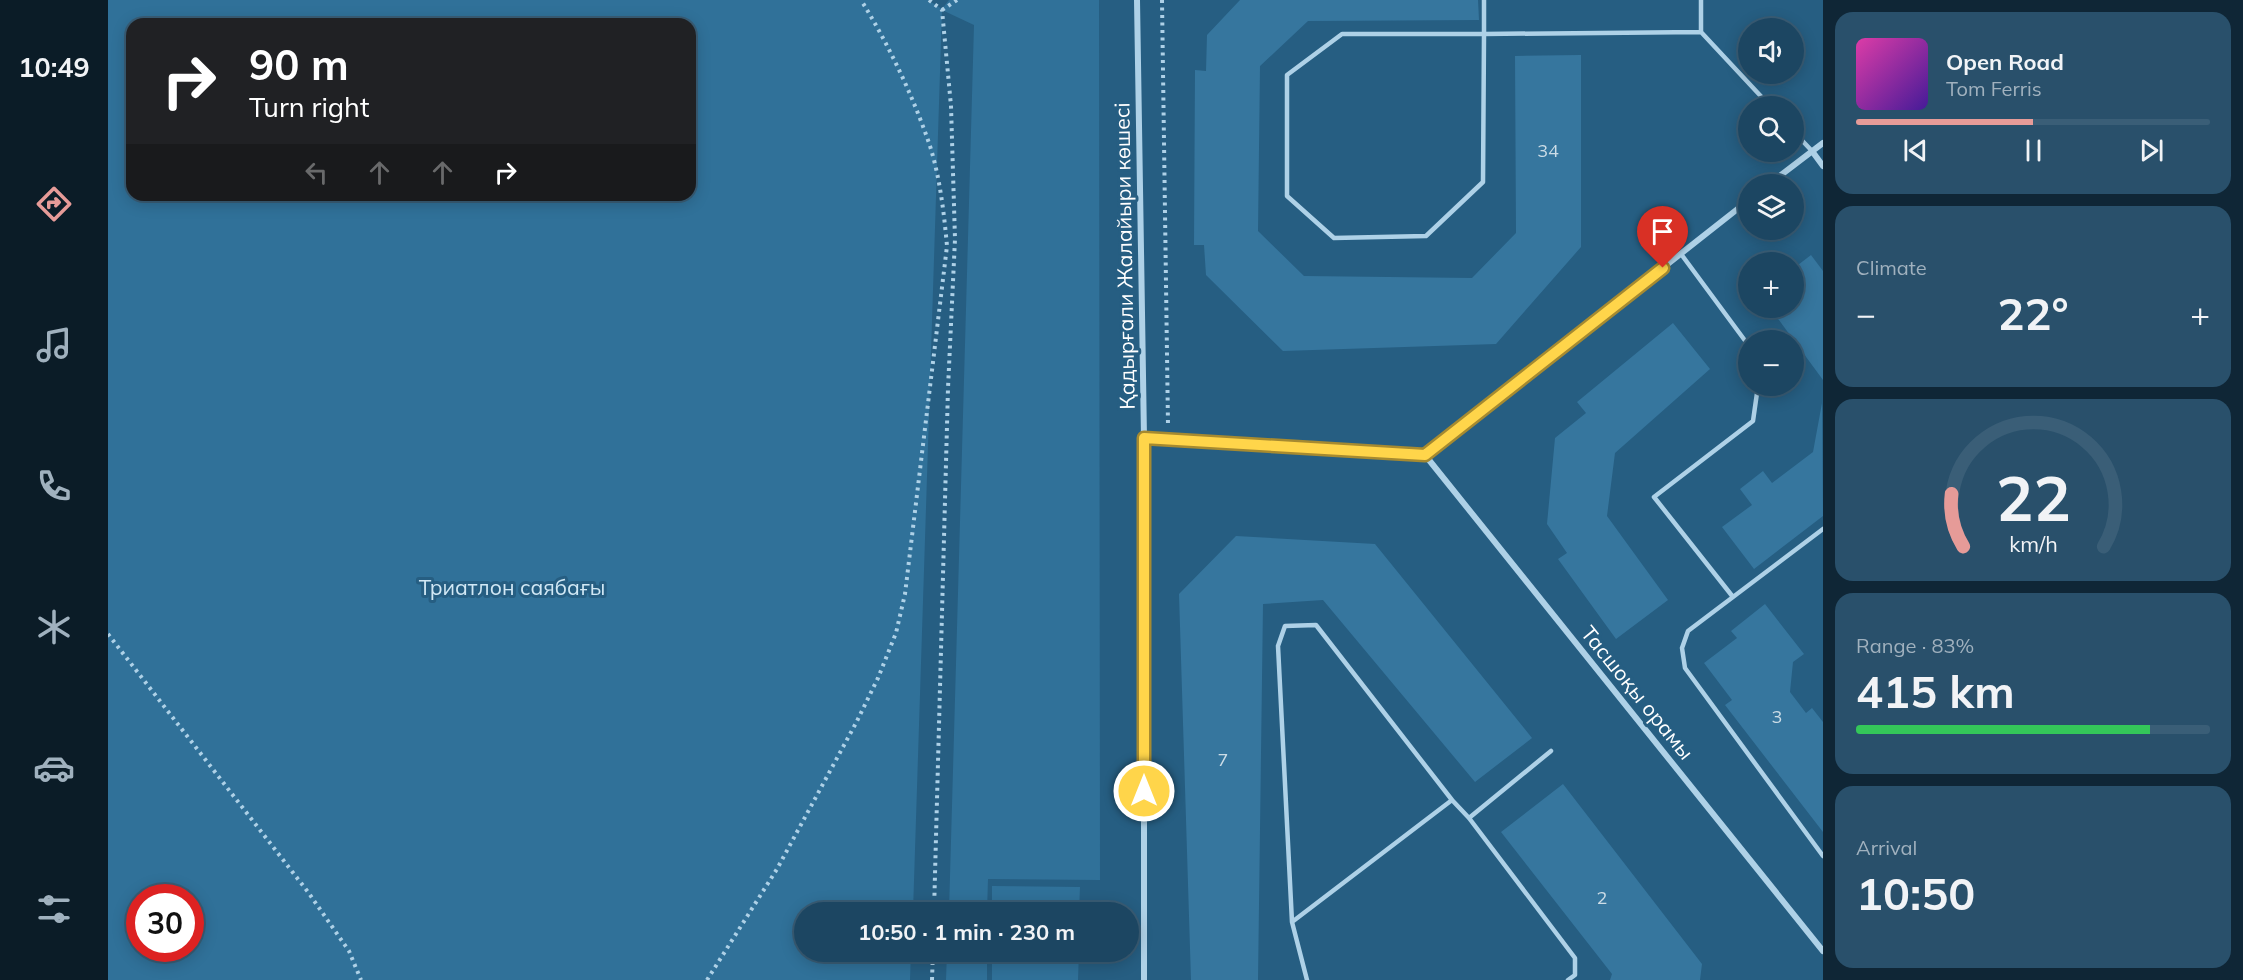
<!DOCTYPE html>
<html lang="en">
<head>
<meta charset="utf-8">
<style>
  :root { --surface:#1c4662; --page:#29506b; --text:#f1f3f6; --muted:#a0b1be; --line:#3a5e77; --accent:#e69b98 }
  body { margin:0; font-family:Mulish,sans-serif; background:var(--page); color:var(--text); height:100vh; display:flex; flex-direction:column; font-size:22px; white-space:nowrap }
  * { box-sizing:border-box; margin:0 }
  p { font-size:20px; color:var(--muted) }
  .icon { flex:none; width:33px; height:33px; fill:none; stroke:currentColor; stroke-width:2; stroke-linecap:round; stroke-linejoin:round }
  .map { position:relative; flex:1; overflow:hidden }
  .drawer { display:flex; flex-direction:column; gap:12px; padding:12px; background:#0f2636; width:420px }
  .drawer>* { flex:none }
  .hud { position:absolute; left:18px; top:18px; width:570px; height:183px; border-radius:18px; box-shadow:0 3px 15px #0003,0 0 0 2px var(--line); background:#202124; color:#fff; overflow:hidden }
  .controls { position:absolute; left:1630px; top:18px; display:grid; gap:12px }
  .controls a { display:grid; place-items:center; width:66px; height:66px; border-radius:50%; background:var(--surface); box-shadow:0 3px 15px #0003,0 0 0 2px var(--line); font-size:30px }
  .speed { position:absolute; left:18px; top:884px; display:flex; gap:12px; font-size:30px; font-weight:700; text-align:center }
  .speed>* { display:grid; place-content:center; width:78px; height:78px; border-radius:50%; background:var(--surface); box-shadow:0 3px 15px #0003,0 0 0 2px var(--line); line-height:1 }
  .speed .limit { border:9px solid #d22; background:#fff; color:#111 }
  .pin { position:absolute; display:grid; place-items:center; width:51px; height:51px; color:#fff; margin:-62px -26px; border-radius:50% 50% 50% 0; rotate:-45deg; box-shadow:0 0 6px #0007 }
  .pin .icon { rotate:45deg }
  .me { position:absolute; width:66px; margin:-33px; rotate:0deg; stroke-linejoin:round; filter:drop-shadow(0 0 4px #0008) }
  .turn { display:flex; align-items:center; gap:21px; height:126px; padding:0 24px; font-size:27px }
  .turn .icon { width:78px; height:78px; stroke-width:2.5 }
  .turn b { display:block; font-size:42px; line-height:51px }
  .lanes { display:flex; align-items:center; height:57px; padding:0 24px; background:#0003; justify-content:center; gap:30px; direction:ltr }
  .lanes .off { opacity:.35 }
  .big { font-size:45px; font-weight:700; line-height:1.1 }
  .drawer .tile { flex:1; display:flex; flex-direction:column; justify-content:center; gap:9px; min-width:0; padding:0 21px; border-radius:18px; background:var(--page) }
  .drawer .dial { align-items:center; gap:0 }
  .dial svg { height:156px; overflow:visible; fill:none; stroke:var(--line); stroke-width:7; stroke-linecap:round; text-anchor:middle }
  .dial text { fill:var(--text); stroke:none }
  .song { display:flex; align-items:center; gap:18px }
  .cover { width:72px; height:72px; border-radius:9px; background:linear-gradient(135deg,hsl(320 70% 55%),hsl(260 70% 35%)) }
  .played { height:6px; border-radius:3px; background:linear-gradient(90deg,var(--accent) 50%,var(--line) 50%) }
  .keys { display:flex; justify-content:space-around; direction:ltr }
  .heat { display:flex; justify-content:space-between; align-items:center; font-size:33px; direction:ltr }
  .charge { height:9px; border-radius:4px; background:linear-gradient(90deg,#34c759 83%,var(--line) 0) }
  .trip { position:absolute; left:686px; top:902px; width:345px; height:60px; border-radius:30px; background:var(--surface); box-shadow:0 3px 15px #0003,0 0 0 2px var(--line); font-weight:700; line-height:60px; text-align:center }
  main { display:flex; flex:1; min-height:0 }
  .dock { display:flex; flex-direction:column; width:108px; justify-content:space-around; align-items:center; background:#0b1c27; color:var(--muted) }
  .dock .icon { width:42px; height:42px }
  .dock .on { color:var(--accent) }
  .dock b { font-size:27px; color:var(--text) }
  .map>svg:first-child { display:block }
  .green { fill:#307199; fill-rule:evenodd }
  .building { fill:#36769e }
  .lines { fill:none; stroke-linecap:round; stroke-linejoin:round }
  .path { stroke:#aed1e7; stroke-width:4; stroke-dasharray:3 4.5; stroke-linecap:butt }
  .service { stroke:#aed1e7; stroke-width:4.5 }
  .minor { stroke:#aed1e7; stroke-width:6 }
  .route-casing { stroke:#a68a30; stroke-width:15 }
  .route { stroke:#ffd54a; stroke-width:10 }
  .labels { text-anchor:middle; stroke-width:6; stroke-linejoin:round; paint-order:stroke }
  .number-label { font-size:18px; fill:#cddde7 }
  .street-label { font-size:21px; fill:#fff; stroke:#265e82 }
  .park-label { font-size:21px; fill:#d1e8f5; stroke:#265e82 }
</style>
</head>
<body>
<main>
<nav class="dock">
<b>10:49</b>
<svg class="icon on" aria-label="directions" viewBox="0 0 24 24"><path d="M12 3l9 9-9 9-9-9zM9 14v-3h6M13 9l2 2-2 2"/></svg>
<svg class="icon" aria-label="music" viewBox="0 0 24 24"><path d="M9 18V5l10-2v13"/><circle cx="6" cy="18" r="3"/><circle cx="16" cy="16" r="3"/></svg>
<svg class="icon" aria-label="phone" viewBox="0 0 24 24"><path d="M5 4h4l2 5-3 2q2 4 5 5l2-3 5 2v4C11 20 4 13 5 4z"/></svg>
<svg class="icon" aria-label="climate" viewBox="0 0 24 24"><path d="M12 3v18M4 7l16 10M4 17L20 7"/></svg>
<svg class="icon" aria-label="car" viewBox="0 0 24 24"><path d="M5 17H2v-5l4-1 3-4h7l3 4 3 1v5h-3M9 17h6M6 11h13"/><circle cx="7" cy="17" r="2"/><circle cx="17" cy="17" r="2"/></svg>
<svg class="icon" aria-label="filters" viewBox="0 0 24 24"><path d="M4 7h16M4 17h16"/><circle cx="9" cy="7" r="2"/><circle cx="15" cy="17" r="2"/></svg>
</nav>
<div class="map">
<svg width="1715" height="980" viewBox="0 0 1715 980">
  <rect width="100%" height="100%" fill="#265e82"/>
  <!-- green -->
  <path class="green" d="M0,0H820L834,9L841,0H991L992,880L880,879L879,912H841L866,25L834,10L805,912H696V951H803L802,980H0ZM24,24H582V195H24ZM32,897H82V948H32Z
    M884,886L972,887L971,912H884Z
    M839,951H879V980H838Z
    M884,951H971L970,980H884Z"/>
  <!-- building -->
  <path class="building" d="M1132,0H1370L1371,20L1200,21L1152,66L1150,231L1196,276L1364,278L1408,233L1407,56L1473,55V247L1388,344L1175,351L1098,275L1096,245H1086L1087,70L1098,71L1099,35Z
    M1703,255L1715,271V380L1662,308H1686V268Z
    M1565,323L1602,369L1507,453L1499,516L1560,600L1508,639L1450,559L1459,553L1439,524L1447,438L1478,413L1469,402Z
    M1714,403L1715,516L1646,569L1614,527L1644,505L1632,489L1655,471L1664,483L1705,452Z
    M1128,536L1267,544L1424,738L1367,782L1215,600L1155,604L1150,980H1083L1071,594Z
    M1657,604L1696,654L1685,662L1682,692L1698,713L1704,708L1715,722V832L1617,705L1624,700L1596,663L1629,638L1623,631Z
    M1455,784L1594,964L1592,980H1502L1504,974L1393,832Z"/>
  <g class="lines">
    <!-- path -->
    <path class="path" d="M821,0L834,10L843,106L847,239L840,388L826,912
      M1054,0L1060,425
      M834,10L849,0
      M0,634L200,892L241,951L253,980
      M599,980L669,869L748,723L770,678L788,633L797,594L839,246C836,213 832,178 822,146C805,96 781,45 753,0
      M824,980L825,951"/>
    <!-- service -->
    <path class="service" d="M1376,0V34L1593,32L1662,106
      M1593,0V32
      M1234,34H1376L1375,182L1318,236L1226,238L1179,196V75Z
      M1686,132L1704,151
      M1573,254L1641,346
      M1715,529L1580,631L1574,648L1577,668L1715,856
      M1625,597L1546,497L1645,421L1650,386
      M1361,818L1443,751
      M1184,922L1170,646L1177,626L1208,625L1344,800
      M1199,980L1184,922L1344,800L1361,818L1467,958V975L1460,980"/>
    <!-- minor -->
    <path class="minor" d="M1029,0L1036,438V980
      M1704,151L1715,166
      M1661,184L1715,143
      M1036,438L1317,455L1641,200
      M1317,455L1715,951"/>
  </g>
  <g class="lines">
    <!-- route casing -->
    <g class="route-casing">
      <path id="route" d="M1036,791V438L1317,455L1555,268"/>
    </g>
    <!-- route -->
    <use href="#route" class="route"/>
  </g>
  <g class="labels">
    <!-- number labels -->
    <g class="number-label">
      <text x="1440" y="157">34</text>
      <text x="1669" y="723">3</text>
      <text x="1115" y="766">7</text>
      <text x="1494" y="904">2</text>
    </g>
    <!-- street labels -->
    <g class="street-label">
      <text transform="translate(1017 256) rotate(-91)" y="7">Қадырғали Жалайыри көшесі</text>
      <text transform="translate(1529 693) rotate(51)" y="7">Тасшоқы орамы</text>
    </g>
    <!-- park labels -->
    <g class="park-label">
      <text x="404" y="595">Триатлон саябағы</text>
    </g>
  </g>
</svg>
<div class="controls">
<a><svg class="icon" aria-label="sound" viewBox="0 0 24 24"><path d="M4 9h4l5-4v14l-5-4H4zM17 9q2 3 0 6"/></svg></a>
<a><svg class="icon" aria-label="search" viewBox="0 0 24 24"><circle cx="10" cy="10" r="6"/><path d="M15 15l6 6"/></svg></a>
<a><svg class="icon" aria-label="layers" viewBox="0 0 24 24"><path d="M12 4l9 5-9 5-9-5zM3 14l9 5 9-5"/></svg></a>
<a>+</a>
<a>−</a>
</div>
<div class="speed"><div class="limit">30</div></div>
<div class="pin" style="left:1555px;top:268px;background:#d93025"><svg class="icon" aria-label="arrive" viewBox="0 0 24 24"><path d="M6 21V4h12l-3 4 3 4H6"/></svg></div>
<svg class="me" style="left:1036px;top:791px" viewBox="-20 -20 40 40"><circle r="17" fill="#ffd54a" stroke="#fff" stroke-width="3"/><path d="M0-11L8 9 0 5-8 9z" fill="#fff"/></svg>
<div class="trip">10:50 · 1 min · 230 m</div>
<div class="hud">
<div class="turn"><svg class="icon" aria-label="right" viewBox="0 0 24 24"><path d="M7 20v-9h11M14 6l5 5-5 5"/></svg><div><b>90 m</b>Turn right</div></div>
<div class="lanes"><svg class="icon off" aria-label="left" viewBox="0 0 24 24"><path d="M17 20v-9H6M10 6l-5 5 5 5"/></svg><svg class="icon off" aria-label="ahead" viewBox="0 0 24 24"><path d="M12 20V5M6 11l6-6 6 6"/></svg><svg class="icon off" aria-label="ahead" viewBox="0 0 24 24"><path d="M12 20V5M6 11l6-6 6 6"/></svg><svg class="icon" aria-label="right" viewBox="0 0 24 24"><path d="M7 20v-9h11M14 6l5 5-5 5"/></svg></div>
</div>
</div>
<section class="drawer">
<div class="tile">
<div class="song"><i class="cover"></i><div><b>Open Road</b><p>Tom Ferris</p></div></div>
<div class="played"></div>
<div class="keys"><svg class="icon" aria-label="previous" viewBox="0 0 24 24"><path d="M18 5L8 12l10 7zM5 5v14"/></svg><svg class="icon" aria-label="pause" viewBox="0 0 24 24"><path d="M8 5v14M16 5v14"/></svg><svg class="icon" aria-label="next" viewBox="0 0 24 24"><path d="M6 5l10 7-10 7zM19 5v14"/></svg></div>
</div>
<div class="tile"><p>Climate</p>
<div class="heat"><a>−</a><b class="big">22°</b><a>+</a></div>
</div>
<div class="tile dial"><svg viewBox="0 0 100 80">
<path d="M14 69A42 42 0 1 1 86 69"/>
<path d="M14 69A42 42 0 0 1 8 42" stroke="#e69b98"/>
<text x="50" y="56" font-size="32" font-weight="700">22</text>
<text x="50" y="72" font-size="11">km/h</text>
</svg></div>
<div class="tile"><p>Range · 83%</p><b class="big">415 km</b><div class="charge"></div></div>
<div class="tile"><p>Arrival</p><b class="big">10:50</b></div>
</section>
</main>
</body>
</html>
